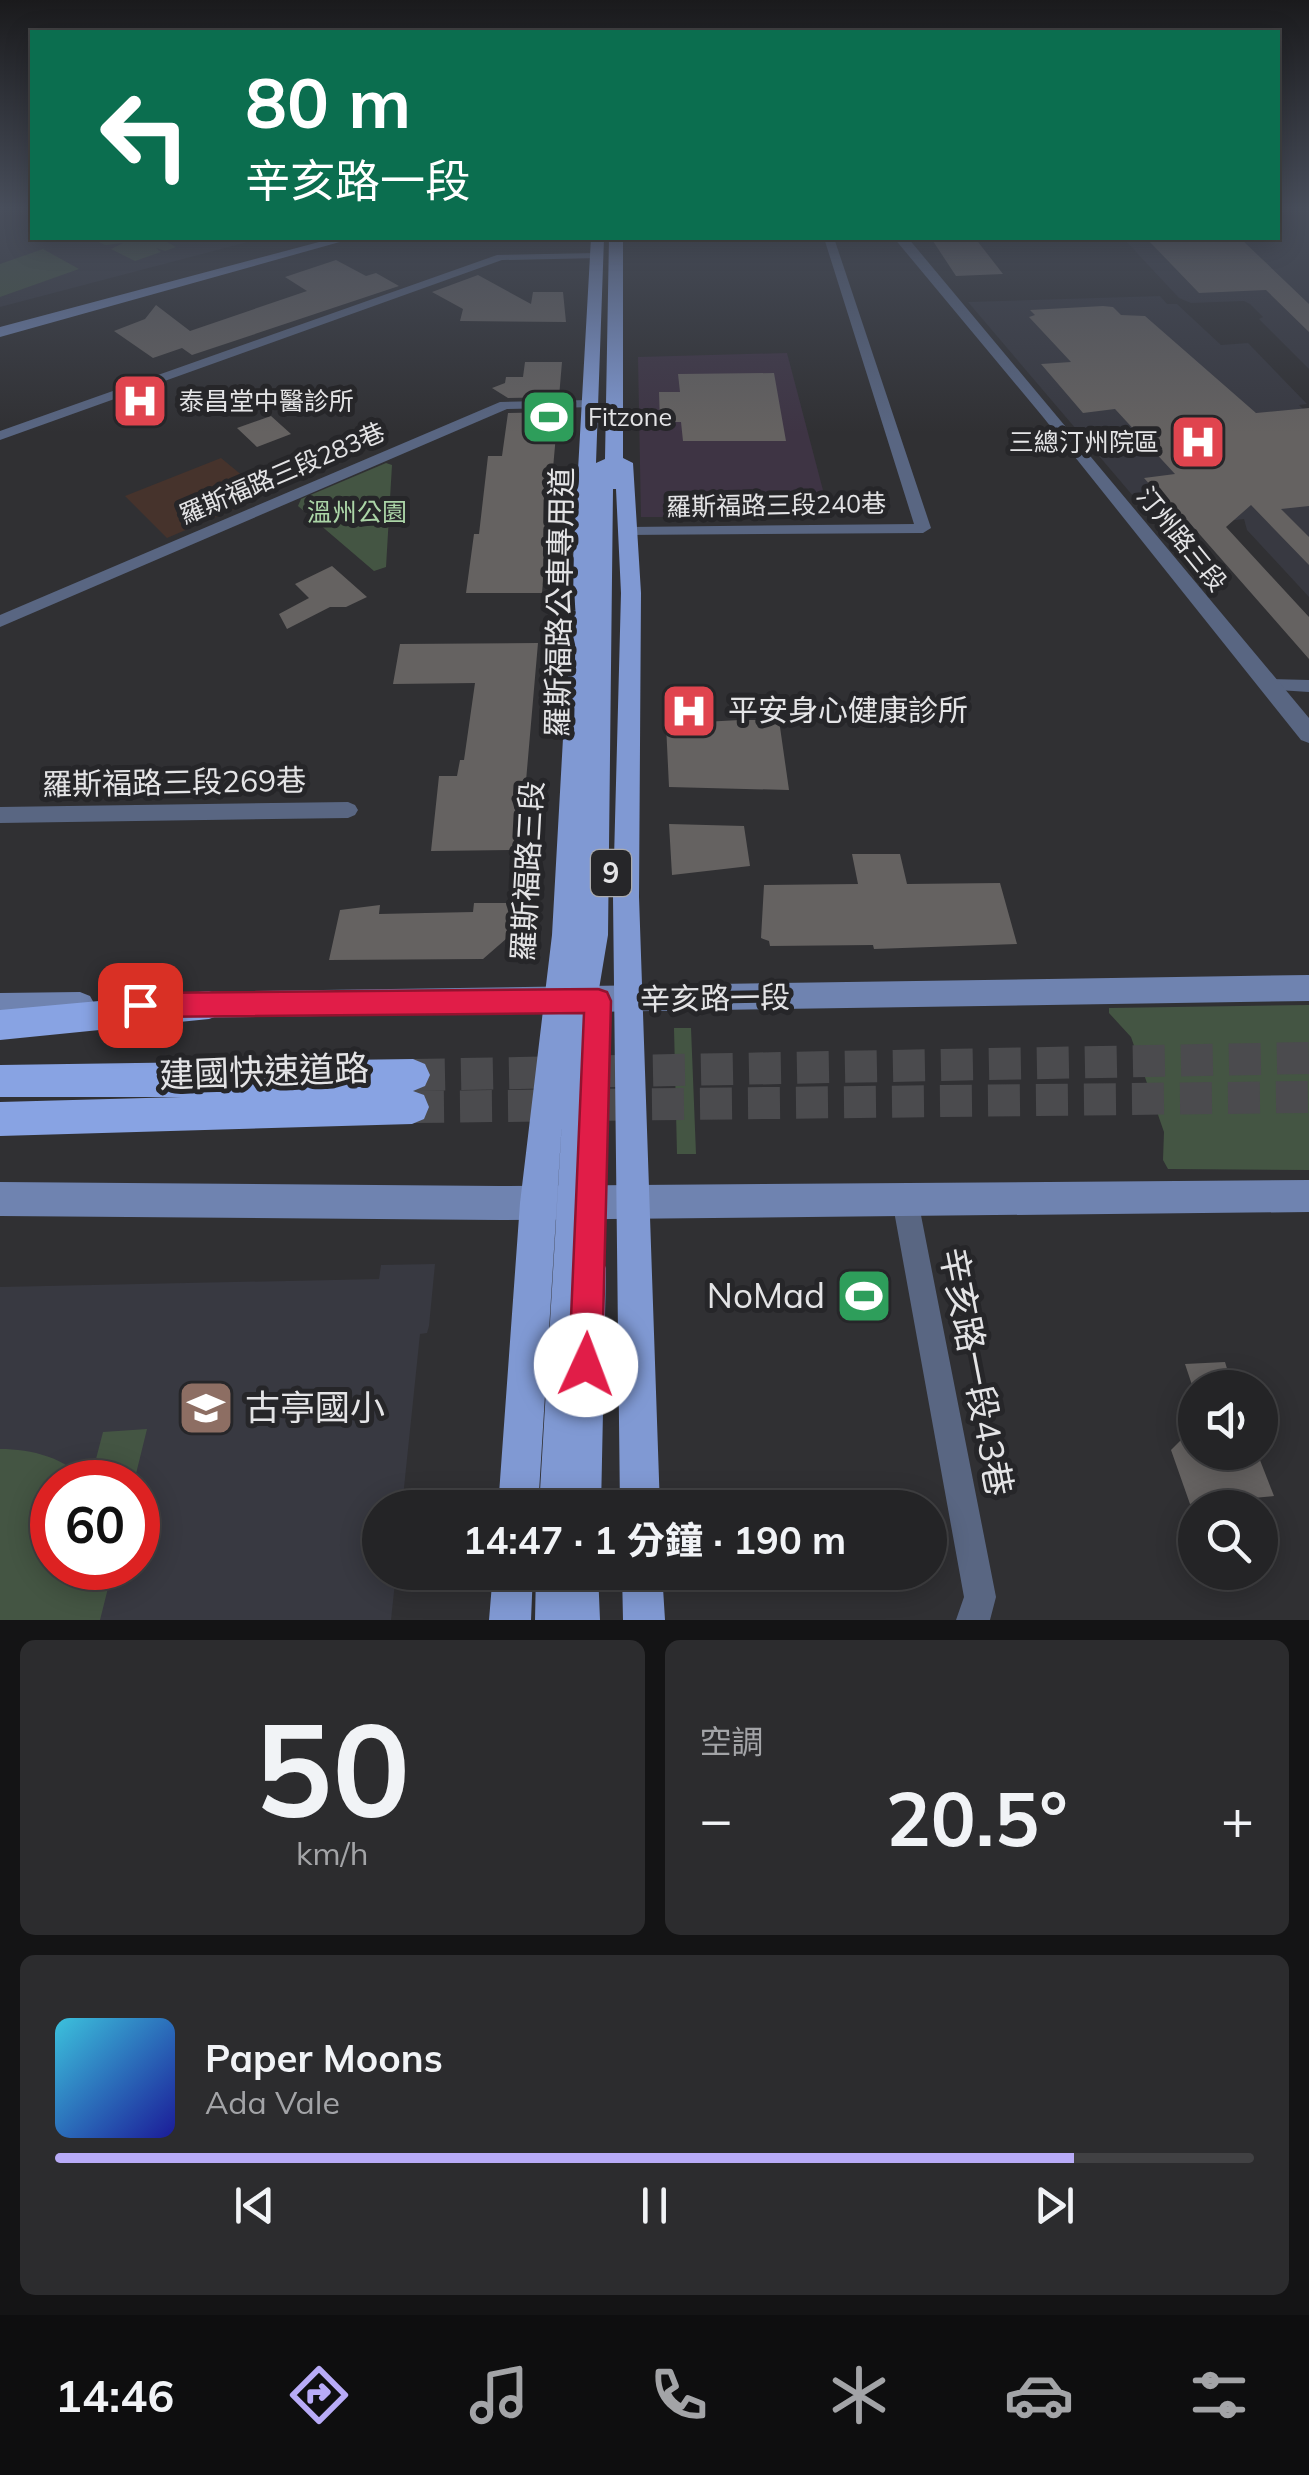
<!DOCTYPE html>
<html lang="zh-TW">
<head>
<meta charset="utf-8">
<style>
  :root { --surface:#242426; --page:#2c2c2e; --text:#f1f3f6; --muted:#a3a4a7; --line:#414143; --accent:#b8abf7 }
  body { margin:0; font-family:Mulish,"Noto Sans TC",sans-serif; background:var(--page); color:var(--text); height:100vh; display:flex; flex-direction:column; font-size:38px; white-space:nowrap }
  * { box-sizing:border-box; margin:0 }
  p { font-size:32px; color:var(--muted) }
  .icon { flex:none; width:55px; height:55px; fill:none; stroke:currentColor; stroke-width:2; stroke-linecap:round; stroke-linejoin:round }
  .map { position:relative; height:1620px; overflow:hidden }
  .details { display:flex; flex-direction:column; gap:20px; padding:20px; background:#141415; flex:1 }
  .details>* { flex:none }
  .hud { position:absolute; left:30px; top:30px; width:1250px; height:210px; border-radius:0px; box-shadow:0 5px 25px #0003,0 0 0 2px var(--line); background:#0b6e4f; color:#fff; overflow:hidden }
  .buttons { position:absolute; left:1178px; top:1370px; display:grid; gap:20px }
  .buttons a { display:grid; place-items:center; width:100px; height:100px; border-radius:50%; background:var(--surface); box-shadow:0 5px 25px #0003,0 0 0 2px var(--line); font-size:50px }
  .speed { position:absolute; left:30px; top:1460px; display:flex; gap:20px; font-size:50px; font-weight:700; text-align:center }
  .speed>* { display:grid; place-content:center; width:130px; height:130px; border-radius:50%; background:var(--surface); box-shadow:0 5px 25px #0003,0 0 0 2px var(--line); line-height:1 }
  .speed .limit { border:15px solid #d22; background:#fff; color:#111 }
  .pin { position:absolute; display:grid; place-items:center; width:85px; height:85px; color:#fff; margin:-42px; border-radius:20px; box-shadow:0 5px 15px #0006 }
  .me { position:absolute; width:110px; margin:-55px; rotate:2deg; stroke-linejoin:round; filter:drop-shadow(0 0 8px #0008) }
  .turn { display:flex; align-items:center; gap:35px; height:210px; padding:0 50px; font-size:45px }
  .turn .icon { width:130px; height:130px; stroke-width:2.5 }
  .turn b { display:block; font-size:70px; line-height:85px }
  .big { font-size:75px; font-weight:700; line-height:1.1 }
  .details .tile { flex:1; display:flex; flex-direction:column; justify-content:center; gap:15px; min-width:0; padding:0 35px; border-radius:15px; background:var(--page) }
  .details .dial { align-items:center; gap:0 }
  .dial b { font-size:130px; line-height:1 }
  .song { display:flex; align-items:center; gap:30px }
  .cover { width:120px; height:120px; border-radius:15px; background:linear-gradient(135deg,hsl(190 70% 55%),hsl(240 70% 35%)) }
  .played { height:10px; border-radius:5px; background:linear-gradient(90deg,var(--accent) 85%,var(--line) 85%) }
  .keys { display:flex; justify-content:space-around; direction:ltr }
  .heat { display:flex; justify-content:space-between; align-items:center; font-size:55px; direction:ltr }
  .details .tiles { flex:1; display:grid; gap:20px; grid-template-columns:1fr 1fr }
  .tile:last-child { grid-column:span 2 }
  .trip { position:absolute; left:362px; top:1490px; width:585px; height:100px; border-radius:50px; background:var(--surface); box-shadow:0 5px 25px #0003,0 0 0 2px var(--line); font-weight:700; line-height:100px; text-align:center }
  .tab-bar { display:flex; height:160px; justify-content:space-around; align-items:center; background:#0e0e0f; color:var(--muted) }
  .tab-bar .icon { width:70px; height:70px }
  .tab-bar .active { color:var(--accent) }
  .tab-bar b { font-size:45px; color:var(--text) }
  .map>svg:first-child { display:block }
  .commercial { fill:#3e3444 }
  .industrial { fill:#46332c }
  .built { fill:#383941; fill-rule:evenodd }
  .green { fill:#445543 }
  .building { fill:#656261 }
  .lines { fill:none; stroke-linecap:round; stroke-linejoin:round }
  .trunk-tunnel { stroke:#4b4b4e; stroke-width:32; stroke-dasharray:32 16; stroke-linecap:butt }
  .minor { fill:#596682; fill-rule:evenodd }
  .tertiary { fill:#596682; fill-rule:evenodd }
  .secondary { fill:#6f83b0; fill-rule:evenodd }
  .primary { fill:#8099d3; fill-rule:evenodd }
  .trunk { fill:#88a3e3; fill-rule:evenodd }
  .route { fill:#e11d48; stroke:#92132f; stroke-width:2.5 }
  .labels { text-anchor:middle; stroke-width:10; stroke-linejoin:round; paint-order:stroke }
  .far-poi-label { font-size:25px; fill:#e4e4e6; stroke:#262629; text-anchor:start }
  .far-street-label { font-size:25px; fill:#e4e4e6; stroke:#262629 }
  .far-park-label { font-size:25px; fill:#abd5a7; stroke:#262629 }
  .shield { fill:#262629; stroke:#ababad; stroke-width:2.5 }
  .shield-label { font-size:28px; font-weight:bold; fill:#e4e4e6 }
  .street-label { font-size:30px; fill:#e4e4e6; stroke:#262629 }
  .poi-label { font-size:30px; fill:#e4e4e6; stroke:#262629; text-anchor:start }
  .near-street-label { font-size:35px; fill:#e4e4e6; stroke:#262629 }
  .near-poi-label { font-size:35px; fill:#e4e4e6; stroke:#262629; text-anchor:end }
</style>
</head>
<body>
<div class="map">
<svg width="1309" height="1620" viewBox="0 0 1309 1620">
  <rect width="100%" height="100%" fill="#303033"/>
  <!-- commercial -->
  <path class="commercial" d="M787,353L830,517H641L638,357Z"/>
  <!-- industrial -->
  <path class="industrial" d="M221,458L255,486L247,490L258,499L167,538L125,496Z"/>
  <!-- built -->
  <path class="built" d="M0,206H32V238H263L0,307Z
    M1278,206H1309V369L1259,319L1263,317L1250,304L1244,301L1191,303L1179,298L1123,238H1278Z
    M1160,296L1167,304H1177L1221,345L1248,343L1307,404L1299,405L1309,415V597L1247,530L1244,519L1203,524L1206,529L1182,532L1191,544L1183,545L1170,529L1162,530L968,302Z
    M435,1264L429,1326L427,1333L420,1334L402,1507L380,1508V1572L396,1573L391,1620H0V1287L379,1279L381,1265ZM52,1482H138V1568H52Z"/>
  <!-- green -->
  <path class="green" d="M90,238H160L176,247L165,251L156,248L161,252L135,261L111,249L123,243L105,245Z
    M43,249L79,269L0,297V264Z
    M386,463L392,465L386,567L374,571L298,506L301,499Z
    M1309,1005V1170L1168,1169L1163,1160L1164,1132L1131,1037L1109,1013V1008Z
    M674,1028H691L696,1154H677Z
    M147,1429L134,1482H90L103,1432Z
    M0,1449C32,1449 66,1458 87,1482H52V1568H113L100,1620H0Z"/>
  <!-- building -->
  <path class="building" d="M931,238H975L1003,274L956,276Z
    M1146,238H1240L1309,304V332L1266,290L1199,293Z
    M336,260L366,276L376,273L399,286L192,355L182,348L153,358L114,331L145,319L156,305L190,331L307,291L285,277Z
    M478,275L531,304L533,292H563L566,322L460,321L463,309L432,292Z
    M1103,306L1113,307L1121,315L1145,316L1256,413L1309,408V506L1281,509L1309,537V565L1251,505L1226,527L1309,617V659L1187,520L1182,521L1144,478L1175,474L1115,409L1083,413L1041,364L1071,362L1029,317L1035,315L1030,310Z
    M525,362H562L559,397L508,398L492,388L505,383L506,377H523Z
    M774,373L786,441H683L681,422H660L659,392H680L678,374Z
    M558,412L542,593H466L474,534H479L488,456H502L508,413Z
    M271,416L291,434L257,447L237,428Z
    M332,566L367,597L346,607H330L287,629L279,614L309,598L295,584Z
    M538,643L520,850L431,851L439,776H457L460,760H464L475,683L393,684L400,644Z
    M740,720H779L789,790L669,787L666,724Z
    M669,824L744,826L750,866L672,875Z
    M852,854H900L907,884L1000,883L1017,944L874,949L873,945L770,946L769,941L761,938L764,885L858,884Z
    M474,903H515L513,933L483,959L329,960L340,910L380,905L379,914L473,912Z
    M1225,1362L1233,1388H1193L1185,1364Z
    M1195,1426V1452L1258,1455L1274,1496L1190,1504L1171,1450Z"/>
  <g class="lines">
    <!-- trunk-tunnel -->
    <path class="trunk-tunnel" d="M413,1075L1309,1058
      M412,1107L1309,1097"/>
    <!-- minor -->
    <path class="minor" d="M824,238H834L931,528L923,533L624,535L621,532L629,527L914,524Z
      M596,253L600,254V258L502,260L0,440V431L497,255Z
      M590,400L595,401V407L507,409L0,627V615L500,402Z
      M1269,679L1309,680V692L1263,689L1260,685Z
      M348,802L355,805L358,810L355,815L348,818L0,823V807Z
      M905,1187L914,1191L918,1200L996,1597L990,1620H956L964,1597L892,1200L896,1191Z"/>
    <!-- tertiary -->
    <path class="tertiary" d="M894,238H908L1309,718V743L1301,740L1043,417Z"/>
    <!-- secondary -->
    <path class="secondary" d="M334,238H354L0,337V327Z
      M1309,975V1001L190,1018L180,1014L175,1005L180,996L190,992Z
      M80,992L90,996L95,1005L90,1014L80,1018L0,1019V993Z
      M1309,1180V1212L499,1220L0,1216V1182L499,1186Z"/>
    <!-- primary -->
    <path class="primary" d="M591,238H604L596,463L605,459L609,238H623V458L633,463L641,593L639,897L660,1508H620L613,897L621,593L616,489H613L608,935L597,1001L588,1251L601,1256L606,1268L601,1508H539L562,1120L538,1508H498L520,1203L552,935Z
      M493,1572H533L531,1620H489Z
      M536,1572H598L600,1620H535Z
      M622,1572H662L665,1620H623Z"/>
    <!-- trunk -->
    <path class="trunk" d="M209,991L220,995L225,1005L220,1015L209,1019L0,1040V1010Z
      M413,1059L425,1064L430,1075L425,1086L413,1091L424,1095L429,1107L424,1119L412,1124L0,1136V1102L182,1097H0V1065Z"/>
  </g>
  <!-- sky -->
  <linearGradient id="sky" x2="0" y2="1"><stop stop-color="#1a1a1c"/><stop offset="0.48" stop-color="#484e5b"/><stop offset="1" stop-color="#484e5b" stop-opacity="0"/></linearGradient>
  <rect width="1309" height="433" fill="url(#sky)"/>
  <!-- route -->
  <path class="route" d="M598,989L607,992L611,1001L602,1365L597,1377L586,1382L574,1377L569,1365L584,1013L140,1017L130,1014L126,1005L130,997L140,993Z"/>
  <!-- icons -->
  <defs>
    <g id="hospital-square" transform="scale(2.875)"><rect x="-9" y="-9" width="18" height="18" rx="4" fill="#e0444e" stroke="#262629"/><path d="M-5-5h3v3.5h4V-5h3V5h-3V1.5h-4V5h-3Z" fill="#fff"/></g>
    <g id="stadium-square" transform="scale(2.875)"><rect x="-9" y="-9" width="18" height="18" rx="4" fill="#2e9e5b" stroke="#262629"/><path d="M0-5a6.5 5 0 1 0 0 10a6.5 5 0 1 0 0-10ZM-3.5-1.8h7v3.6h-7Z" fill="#fff"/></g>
    <g id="school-square" transform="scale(2.875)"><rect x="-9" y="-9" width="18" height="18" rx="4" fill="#8d6e63" stroke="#262629"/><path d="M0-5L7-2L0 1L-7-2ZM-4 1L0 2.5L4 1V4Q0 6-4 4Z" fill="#fff"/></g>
  </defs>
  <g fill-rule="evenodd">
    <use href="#hospital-square" x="140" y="401"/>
    <use href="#stadium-square" x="549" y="417"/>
    <use href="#hospital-square" x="1198" y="442"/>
    <use href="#hospital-square" x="689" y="711"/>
    <use href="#stadium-square" x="864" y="1296"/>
    <use href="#school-square" x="206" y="1408"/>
  </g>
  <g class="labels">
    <!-- far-poi labels -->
    <g class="far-poi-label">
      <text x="179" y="410">泰昌堂中醫診所</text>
      <text x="588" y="426">Fitzone</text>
      <text x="1159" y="451" text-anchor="end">三總汀州院區</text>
    </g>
    <!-- far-street labels -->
    <g class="far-street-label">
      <text transform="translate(282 473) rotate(-23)" y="9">羅斯福路三段283巷</text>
      <text transform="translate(776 505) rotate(-1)" y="9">羅斯福路三段240巷</text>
      <text transform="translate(1182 539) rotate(51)" y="9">汀州路三段</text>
    </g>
    <!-- far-park labels -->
    <g class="far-park-label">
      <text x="357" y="521">溫州公園</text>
    </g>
    <!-- shield labels -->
    <rect class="shield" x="591" y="850" width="40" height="46" rx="8"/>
    <g class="shield-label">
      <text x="611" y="883">9</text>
    </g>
    <!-- street labels -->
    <g class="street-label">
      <text transform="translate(560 602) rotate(-89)" y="10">羅斯福路公車專用道</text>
      <text transform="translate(174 783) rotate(-1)" y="10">羅斯福路三段269巷</text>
      <text transform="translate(528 871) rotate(-87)" y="10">羅斯福路三段</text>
      <text transform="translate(715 999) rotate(-1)" y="10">辛亥路一段</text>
    </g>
    <!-- poi labels -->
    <g class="poi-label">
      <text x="728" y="721">平安身心健康診所</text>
    </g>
    <!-- near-street labels -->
    <g class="near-street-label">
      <text transform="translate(264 1072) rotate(-2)" y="12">建國快速道路</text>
      <text transform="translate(976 1372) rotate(79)" y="12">辛亥路一段43巷</text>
    </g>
    <!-- near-poi labels -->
    <g class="near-poi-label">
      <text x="825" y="1308">NoMad</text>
      <text x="245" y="1420" text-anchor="start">古亭國小</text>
    </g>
  </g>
</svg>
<div class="buttons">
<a><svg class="icon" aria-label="sound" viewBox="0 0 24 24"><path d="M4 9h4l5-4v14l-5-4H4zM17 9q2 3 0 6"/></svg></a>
<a><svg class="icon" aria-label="search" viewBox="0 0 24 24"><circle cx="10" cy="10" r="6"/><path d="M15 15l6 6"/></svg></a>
</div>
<div class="speed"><div class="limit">60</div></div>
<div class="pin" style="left:140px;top:1005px;background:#d93025"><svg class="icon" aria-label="arrive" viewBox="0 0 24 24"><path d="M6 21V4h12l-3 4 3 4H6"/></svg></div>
<svg class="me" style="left:586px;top:1365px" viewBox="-20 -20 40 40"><circle r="19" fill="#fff"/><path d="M0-13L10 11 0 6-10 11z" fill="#e11d48"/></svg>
<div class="trip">14:47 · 1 分鐘 · 190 m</div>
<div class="hud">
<div class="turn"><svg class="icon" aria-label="left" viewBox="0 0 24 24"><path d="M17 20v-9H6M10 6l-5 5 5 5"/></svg><div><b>80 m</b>辛亥路一段</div></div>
</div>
</div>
<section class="details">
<div class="tiles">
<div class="tile dial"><b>50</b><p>km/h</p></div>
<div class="tile"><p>空調</p>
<div class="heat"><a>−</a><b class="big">20.5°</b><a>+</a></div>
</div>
<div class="tile">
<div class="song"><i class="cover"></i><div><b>Paper Moons</b><p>Ada Vale</p></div></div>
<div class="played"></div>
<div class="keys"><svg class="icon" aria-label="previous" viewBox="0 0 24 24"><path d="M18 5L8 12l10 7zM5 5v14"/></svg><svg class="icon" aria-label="pause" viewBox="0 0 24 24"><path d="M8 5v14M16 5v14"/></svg><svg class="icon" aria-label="next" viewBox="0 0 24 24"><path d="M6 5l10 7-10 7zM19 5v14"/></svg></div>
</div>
</div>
</section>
<nav class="tab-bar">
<b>14:46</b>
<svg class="icon active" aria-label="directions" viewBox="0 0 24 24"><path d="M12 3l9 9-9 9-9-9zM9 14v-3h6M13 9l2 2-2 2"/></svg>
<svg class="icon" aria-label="music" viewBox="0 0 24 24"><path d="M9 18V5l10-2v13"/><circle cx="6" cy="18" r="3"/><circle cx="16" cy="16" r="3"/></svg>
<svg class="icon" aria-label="phone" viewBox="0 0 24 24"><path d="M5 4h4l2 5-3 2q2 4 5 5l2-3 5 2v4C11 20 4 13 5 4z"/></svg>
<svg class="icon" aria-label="climate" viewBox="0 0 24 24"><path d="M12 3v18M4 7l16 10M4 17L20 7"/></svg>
<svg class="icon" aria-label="car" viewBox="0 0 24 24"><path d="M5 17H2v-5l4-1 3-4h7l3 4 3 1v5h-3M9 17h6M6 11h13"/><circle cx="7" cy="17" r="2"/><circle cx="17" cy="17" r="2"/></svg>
<svg class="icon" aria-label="filters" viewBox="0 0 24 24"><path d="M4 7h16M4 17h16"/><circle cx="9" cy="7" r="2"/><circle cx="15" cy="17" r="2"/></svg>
</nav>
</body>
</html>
